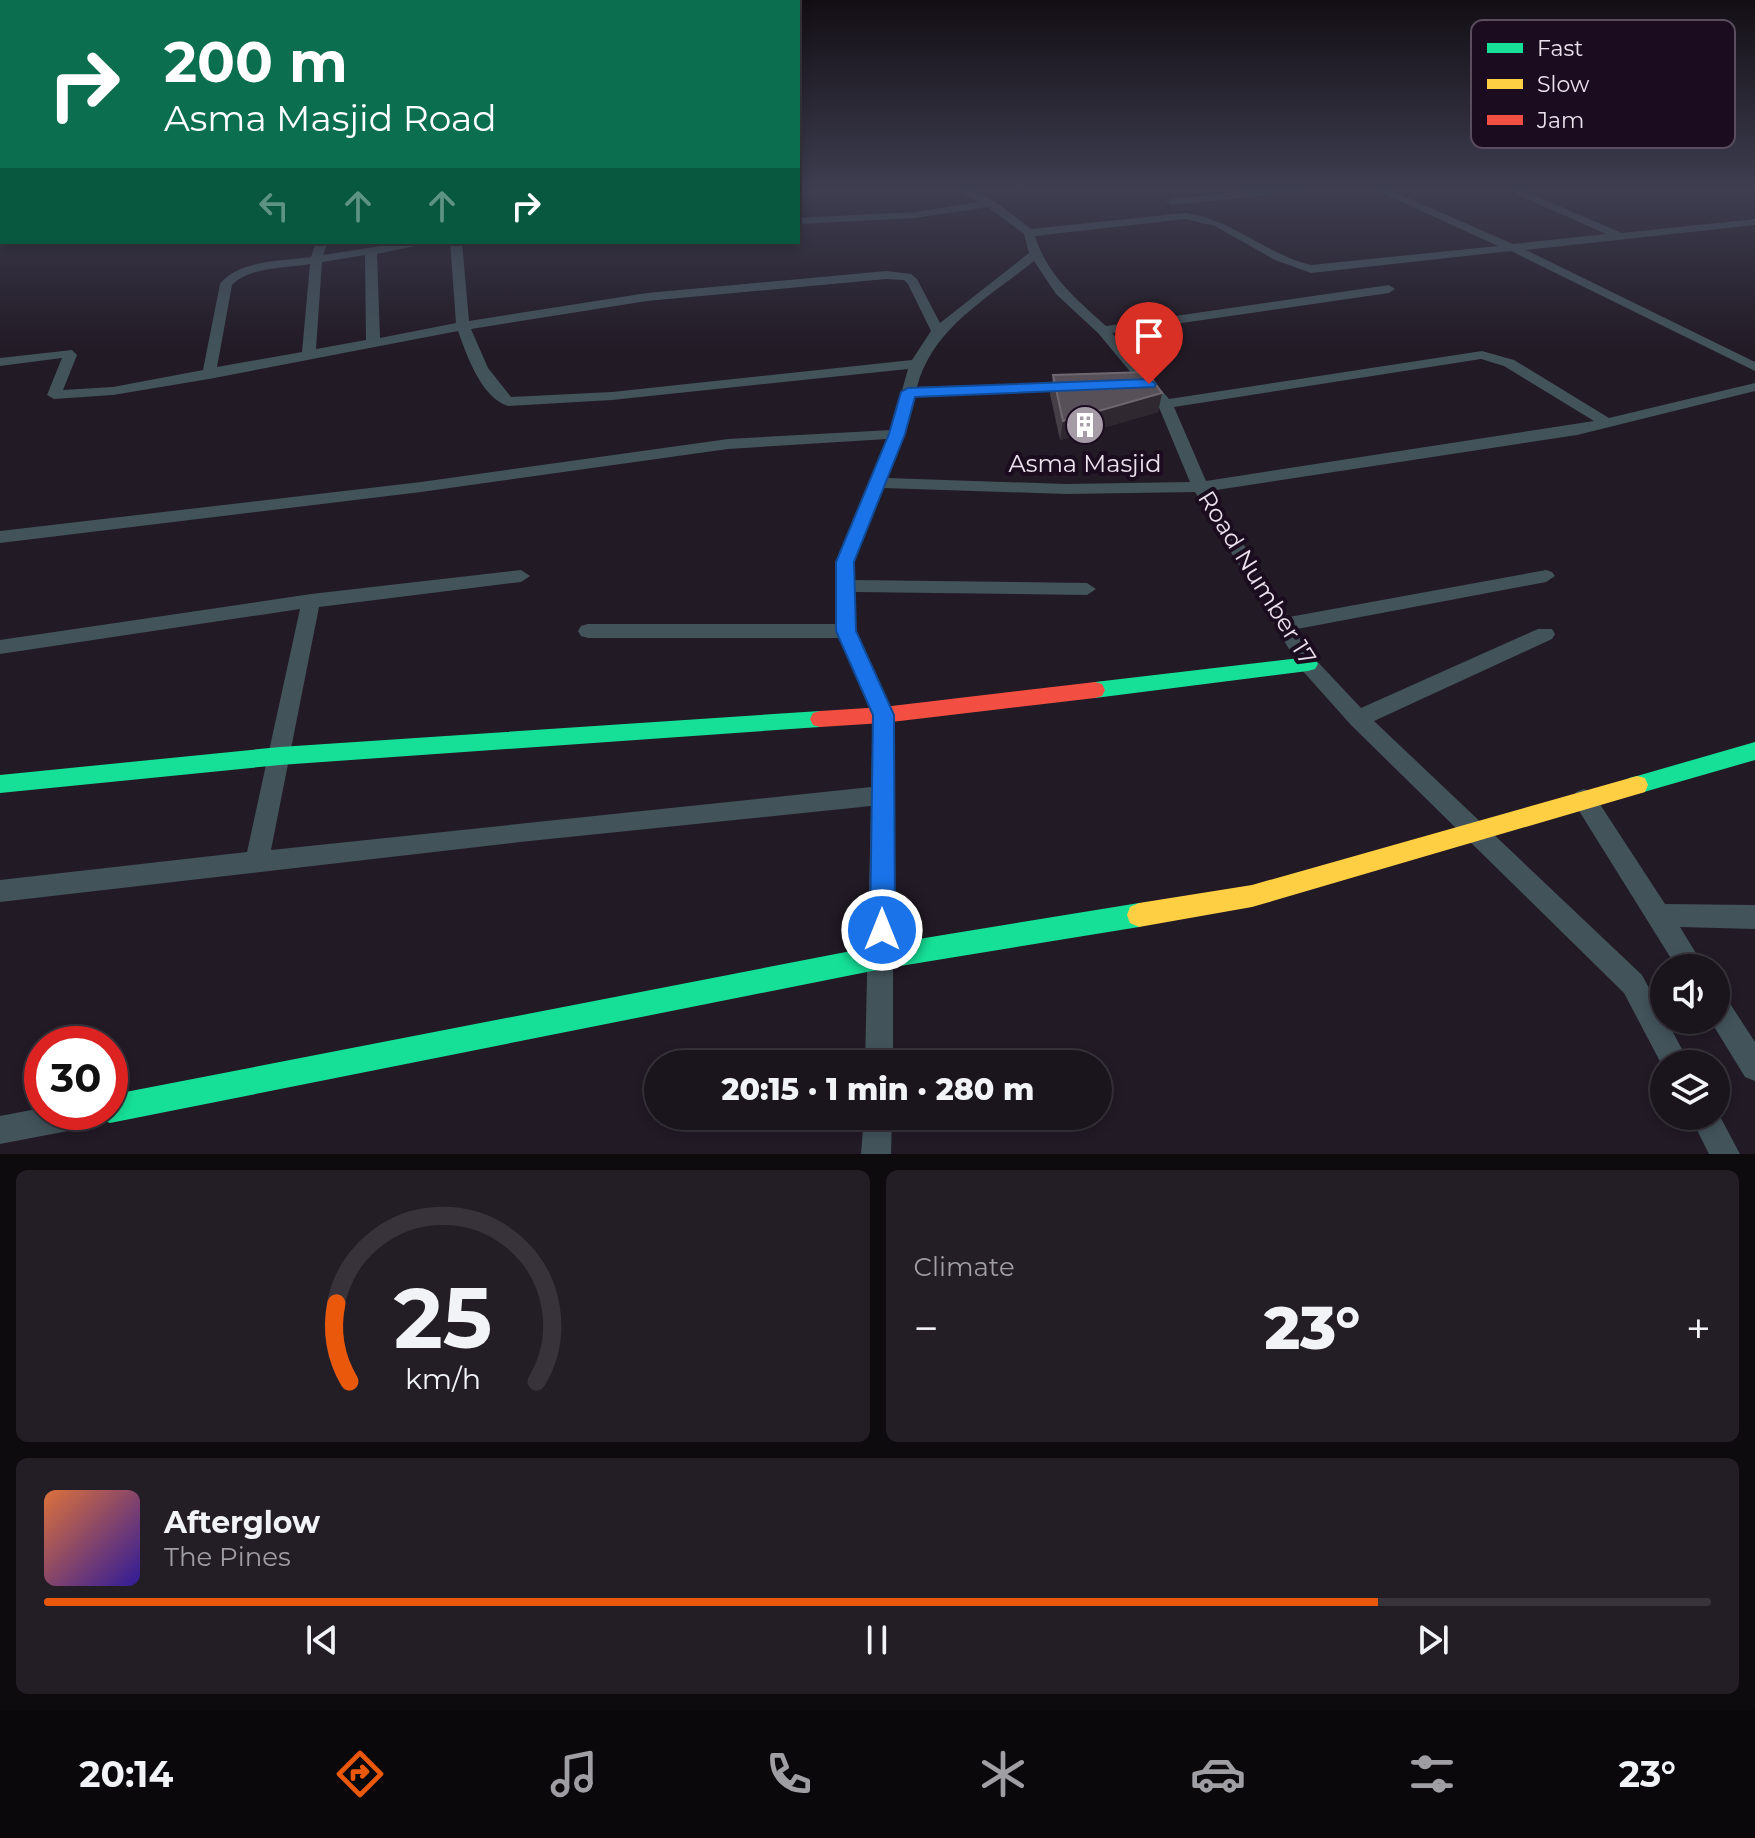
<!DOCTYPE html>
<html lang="en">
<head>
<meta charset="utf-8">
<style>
  :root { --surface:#1a141c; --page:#231d25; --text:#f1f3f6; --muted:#9f9ea3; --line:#38333b; --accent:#ea580c }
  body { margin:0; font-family:Montserrat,sans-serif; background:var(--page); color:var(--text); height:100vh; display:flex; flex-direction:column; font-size:30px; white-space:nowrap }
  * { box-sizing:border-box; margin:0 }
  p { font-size:26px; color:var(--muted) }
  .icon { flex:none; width:44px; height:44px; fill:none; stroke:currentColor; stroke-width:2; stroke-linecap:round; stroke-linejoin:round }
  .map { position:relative; height:1154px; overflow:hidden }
  .side { display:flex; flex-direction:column; gap:16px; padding:16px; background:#0e0b0f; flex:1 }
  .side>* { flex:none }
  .top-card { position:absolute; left:0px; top:0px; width:800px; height:244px; box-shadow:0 4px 12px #0003,0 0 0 2px var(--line); background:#0b6e4f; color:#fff; overflow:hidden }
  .controls { position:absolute; left:1650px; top:954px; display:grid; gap:16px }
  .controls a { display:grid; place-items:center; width:80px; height:80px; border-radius:50%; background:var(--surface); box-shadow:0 4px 12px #0003,0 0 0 2px var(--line); font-size:40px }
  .speed { position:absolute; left:24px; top:1026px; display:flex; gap:16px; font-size:40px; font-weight:700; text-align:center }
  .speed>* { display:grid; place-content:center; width:104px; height:104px; border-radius:50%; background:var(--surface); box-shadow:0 4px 12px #0003,0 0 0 2px var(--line); line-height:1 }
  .speed .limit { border:12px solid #d22; background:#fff; color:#111 }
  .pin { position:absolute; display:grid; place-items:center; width:68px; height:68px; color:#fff; margin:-82px -34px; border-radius:50% 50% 50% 0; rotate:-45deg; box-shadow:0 0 8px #0007 }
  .pin .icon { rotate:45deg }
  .me { position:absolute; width:88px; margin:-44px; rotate:0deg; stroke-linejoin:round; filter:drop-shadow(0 0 6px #0008) }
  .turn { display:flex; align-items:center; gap:28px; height:168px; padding:0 32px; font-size:36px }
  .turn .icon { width:104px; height:104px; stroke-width:2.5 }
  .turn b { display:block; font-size:56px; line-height:68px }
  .lanes { display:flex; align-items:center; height:76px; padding:0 32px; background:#0003; justify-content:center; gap:40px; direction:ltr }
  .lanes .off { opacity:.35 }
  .big { font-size:60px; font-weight:800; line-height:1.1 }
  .side .tile { flex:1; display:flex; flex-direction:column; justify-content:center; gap:12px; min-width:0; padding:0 28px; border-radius:12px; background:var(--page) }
  .side .dial { align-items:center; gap:0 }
  .dial svg { height:208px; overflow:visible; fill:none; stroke:var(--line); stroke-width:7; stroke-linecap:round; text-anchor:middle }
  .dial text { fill:var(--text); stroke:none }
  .song { display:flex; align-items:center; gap:24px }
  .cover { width:96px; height:96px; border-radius:12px; background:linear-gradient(135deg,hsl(20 70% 55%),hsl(250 70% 35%)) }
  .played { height:8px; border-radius:4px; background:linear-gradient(90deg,var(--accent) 80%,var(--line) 80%) }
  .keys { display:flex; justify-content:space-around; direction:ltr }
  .heat { display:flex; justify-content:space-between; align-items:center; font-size:44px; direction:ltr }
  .side .tiles { flex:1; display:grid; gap:16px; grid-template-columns:1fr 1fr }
  .tile:last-child { grid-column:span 2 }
  .trip { position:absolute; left:644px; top:1050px; width:468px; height:80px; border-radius:40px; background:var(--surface); box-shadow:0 4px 12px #0003,0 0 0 2px var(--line); font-weight:800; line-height:80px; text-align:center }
  .menu { display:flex; height:128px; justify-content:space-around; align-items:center; background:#0a080b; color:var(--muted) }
  .menu .icon { width:56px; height:56px }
  .menu .current { color:var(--accent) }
  .menu b { font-size:36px; color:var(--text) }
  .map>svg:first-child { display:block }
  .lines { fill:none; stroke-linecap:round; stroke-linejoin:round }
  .street { fill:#42535a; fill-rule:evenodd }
  .fast { fill:#16e098; fill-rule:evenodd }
  .slow { fill:#ffcf43; fill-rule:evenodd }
  .jam { fill:#f24e42; fill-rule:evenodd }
  .wall { fill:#463e46 }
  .shaded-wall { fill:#302831 }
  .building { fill:#585058; stroke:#6f676f; stroke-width:2 }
  .route { fill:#1a73e8; stroke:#114b97; stroke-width:2 }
  .labels { text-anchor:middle; stroke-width:8; stroke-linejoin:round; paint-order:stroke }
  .poi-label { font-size:24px; fill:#ece2ee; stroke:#1b0d1f }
  .street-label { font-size:24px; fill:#ece2ee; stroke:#1b0d1f }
  .key { fill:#1b0d1f; stroke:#5a4d5d; stroke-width:2 }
  .key-label { font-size:22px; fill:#ece2ee }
</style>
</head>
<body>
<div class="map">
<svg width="1755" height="1154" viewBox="0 0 1755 1154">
  <rect width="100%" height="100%" fill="#221a25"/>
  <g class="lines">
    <!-- street -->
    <path class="street" d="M954,188C984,188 1008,212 1031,229L1185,213C1233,219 1265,254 1311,265L1498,246L1371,188H1385L1513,244L1606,234L1503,188H1517L1622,233L1755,219V225L1526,250L1755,362V371L1511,251L1311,273L1275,260L1215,226L1185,219L1035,236C1047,275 1076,299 1106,326L1389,285L1395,289L1389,293L1112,333L1169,399L1482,351L1514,360L1609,418L1755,383V391L1577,435L1210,491L1289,617L1546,570L1552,572L1555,576L1546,582L1297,629L1315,659L1361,708L1538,629H1552L1555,634L1552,639L1374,721L1642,975L1690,1064H1664V1069L1624,993L1351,725L1301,669L1195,492L1066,494L883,488L854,562V580L1087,583L1096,589L1087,595L855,592L856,631L893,715V1064H865L871,806L520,842L0,902V880L247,852L300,609L0,654V640L311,594L521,570L530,576L521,582L319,607L271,850L871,787L873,715L839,638H588L581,636L578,631L581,626L588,624H836V562L887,439L728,449L421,492L0,543V531L421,482L728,439L891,430L908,369L612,400L508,406C481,397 467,356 458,331L209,379L113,395L54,399L47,395L62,358L0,366V358L72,350L77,355L63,390L113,387L203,370L220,284C238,260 283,261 311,257L316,242H328L323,255L406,242H434L377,254L380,338L456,323L450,242H462L469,321L647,293L886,271L911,274L917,279L940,323L1029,253L1024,234L988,207L915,218L798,224V218L915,212L979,202ZM365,255L366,340L316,349L322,262ZM1034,261L1056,294L1098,333L1158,405L1190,482L1066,484L887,478L905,434L915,396L1073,390L1080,386L1073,382L917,387C932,328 988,298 1034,261ZM310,264L302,352L217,367L232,285C248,267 287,268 310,264ZM886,279L904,280L908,284L931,331L912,360L612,392L511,397L488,368L471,329L647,301ZM1481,359L1504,366L1594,421L1206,481L1174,407Z
      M1274,188H1311L1306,191L1171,205L1166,202L1171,199Z
      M1584,789L1592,792L1665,904L1755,905V929L1680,927L1705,968H1677L1576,806L1573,799L1576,792Z
      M1716,992L1725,996L1755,1042V1081L1745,1077L1710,1020H1716Z
      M42,1108V1112H108L104,1122L94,1126L0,1144V1116Z
      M1716,1109L1740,1154H1709L1690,1116H1716Z
      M864,1116H892L891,1154H861Z"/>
    <!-- fast -->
    <path class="fast" d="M0,199H2V205H0Z
      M1308,657L1315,659L1318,664L1315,669L1308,671L1095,698L1088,696L1085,690L1088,684L1095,682Z
      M820,711L827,713L830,719L827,725L820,727L280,765L0,793V775L280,747Z
      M1755,742V760L1637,794L1629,792L1626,785L1629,778L1637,776Z
      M1139,903L1148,907L1151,915L1148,923L1139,927L882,969L110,1123L100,1119L97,1112H110V1095L882,945Z"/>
    <!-- slow -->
    <path class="slow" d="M1637,776L1645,778L1648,785L1645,792L1252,907L1139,927L1130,923L1127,915L1130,907L1139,903L1252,885Z"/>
    <!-- jam -->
    <path class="jam" d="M1095,682L1102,684L1105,690L1102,696L1095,698L883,723L820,727L813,725L810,719L813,713L820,711L883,707Z"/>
  </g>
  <!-- wall -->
  <path class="wall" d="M1053,375L1162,393L1158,412L1060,440L1050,394Z"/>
  <!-- shaded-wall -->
  <path class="shaded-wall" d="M1162,393L1158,412L1060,440L1063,421Z"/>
  <!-- building -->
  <path class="building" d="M1147,372L1162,393L1063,421L1053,375Z"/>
  <!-- sky -->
  <linearGradient id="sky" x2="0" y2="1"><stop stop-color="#130e14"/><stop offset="0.54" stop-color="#3e3e51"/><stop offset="1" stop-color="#3e3e51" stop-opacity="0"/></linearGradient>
  <rect width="1755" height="350" fill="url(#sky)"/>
  <!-- route -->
  <path class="route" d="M1149,379L1156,384L1154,387L915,397L905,434L854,562L856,631L894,715L895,930L891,939L882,942L874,939L870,930L873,715L836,631V562L889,434L901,392L908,388Z"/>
  <!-- icons -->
  <defs>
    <g id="building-disc" transform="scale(2)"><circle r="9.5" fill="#a59ca8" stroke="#1b0d1f"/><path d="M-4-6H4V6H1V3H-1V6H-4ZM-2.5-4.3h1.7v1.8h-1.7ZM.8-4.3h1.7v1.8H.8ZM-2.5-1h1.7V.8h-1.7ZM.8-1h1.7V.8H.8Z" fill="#fff"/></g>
  </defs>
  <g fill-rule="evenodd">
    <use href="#building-disc" x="1085" y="425"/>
  </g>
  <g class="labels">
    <!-- poi labels -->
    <g class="poi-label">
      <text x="1085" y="472">Asma Masjid</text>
    </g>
    <!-- street labels -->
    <g class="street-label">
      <text transform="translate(1257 578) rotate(58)" y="8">Road Number 17</text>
    </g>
  </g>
  <!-- legend -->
  <rect x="1471" y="20" width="264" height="128" rx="12" class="key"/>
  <rect x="1487" y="43" width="36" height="10" fill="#16e098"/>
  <rect x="1487" y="79" width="36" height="10" fill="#ffcf43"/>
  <rect x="1487" y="115" width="36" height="10" fill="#f24e42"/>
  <g class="key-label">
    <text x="1537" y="56">Fast</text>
    <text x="1537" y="92">Slow</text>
    <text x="1537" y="128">Jam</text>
  </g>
</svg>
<div class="controls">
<a><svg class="icon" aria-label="sound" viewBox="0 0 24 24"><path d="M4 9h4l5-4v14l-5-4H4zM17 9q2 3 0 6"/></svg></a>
<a><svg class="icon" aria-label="layers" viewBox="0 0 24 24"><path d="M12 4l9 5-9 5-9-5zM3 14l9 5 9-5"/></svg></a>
</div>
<div class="speed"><div class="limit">30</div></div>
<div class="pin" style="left:1149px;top:384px;background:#d93025"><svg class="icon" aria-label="arrive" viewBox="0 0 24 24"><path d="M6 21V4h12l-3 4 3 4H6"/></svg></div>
<svg class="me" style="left:882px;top:930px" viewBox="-20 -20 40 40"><circle r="17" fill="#1a73e8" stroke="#fff" stroke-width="3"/><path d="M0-11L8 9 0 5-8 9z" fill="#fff"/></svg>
<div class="trip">20:15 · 1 min · 280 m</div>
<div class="top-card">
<div class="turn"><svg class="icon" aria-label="right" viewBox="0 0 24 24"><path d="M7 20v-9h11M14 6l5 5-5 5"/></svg><div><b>200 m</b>Asma Masjid Road</div></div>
<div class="lanes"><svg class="icon off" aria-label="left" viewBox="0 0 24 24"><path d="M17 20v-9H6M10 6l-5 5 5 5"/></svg><svg class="icon off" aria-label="ahead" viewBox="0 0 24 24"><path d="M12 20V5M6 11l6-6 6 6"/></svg><svg class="icon off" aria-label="ahead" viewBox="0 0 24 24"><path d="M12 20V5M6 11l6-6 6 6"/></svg><svg class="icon" aria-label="right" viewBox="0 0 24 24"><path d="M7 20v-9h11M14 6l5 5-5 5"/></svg></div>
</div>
</div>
<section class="side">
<div class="tiles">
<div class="tile dial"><svg viewBox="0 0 100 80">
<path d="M14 69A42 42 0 1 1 86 69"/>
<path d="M14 69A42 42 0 0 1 9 39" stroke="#ea580c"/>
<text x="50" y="56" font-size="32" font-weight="700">25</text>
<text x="50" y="72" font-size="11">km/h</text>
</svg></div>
<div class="tile"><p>Climate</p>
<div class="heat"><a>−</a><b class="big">23°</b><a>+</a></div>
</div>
<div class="tile">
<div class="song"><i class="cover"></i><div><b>Afterglow</b><p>The Pines</p></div></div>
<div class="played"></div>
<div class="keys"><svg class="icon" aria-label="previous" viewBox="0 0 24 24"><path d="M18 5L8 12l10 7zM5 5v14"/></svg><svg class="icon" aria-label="pause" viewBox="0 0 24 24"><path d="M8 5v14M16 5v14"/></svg><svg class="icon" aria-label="next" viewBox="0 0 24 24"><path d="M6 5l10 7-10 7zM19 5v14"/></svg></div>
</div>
</div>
</section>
<nav class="menu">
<b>20:14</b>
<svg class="icon current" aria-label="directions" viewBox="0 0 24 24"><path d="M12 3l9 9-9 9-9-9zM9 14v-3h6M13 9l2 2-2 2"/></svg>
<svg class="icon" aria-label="music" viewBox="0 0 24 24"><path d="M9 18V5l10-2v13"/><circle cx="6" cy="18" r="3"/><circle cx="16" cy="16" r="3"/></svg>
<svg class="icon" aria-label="phone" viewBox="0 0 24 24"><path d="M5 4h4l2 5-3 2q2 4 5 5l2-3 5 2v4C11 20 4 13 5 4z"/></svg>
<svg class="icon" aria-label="climate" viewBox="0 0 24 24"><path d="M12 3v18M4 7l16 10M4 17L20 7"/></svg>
<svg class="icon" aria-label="car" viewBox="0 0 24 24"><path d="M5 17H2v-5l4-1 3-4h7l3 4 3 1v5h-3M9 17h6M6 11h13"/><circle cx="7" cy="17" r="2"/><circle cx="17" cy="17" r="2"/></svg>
<svg class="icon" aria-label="filters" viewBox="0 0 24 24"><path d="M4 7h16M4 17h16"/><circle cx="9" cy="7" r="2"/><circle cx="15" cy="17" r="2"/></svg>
<b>23°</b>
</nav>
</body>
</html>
